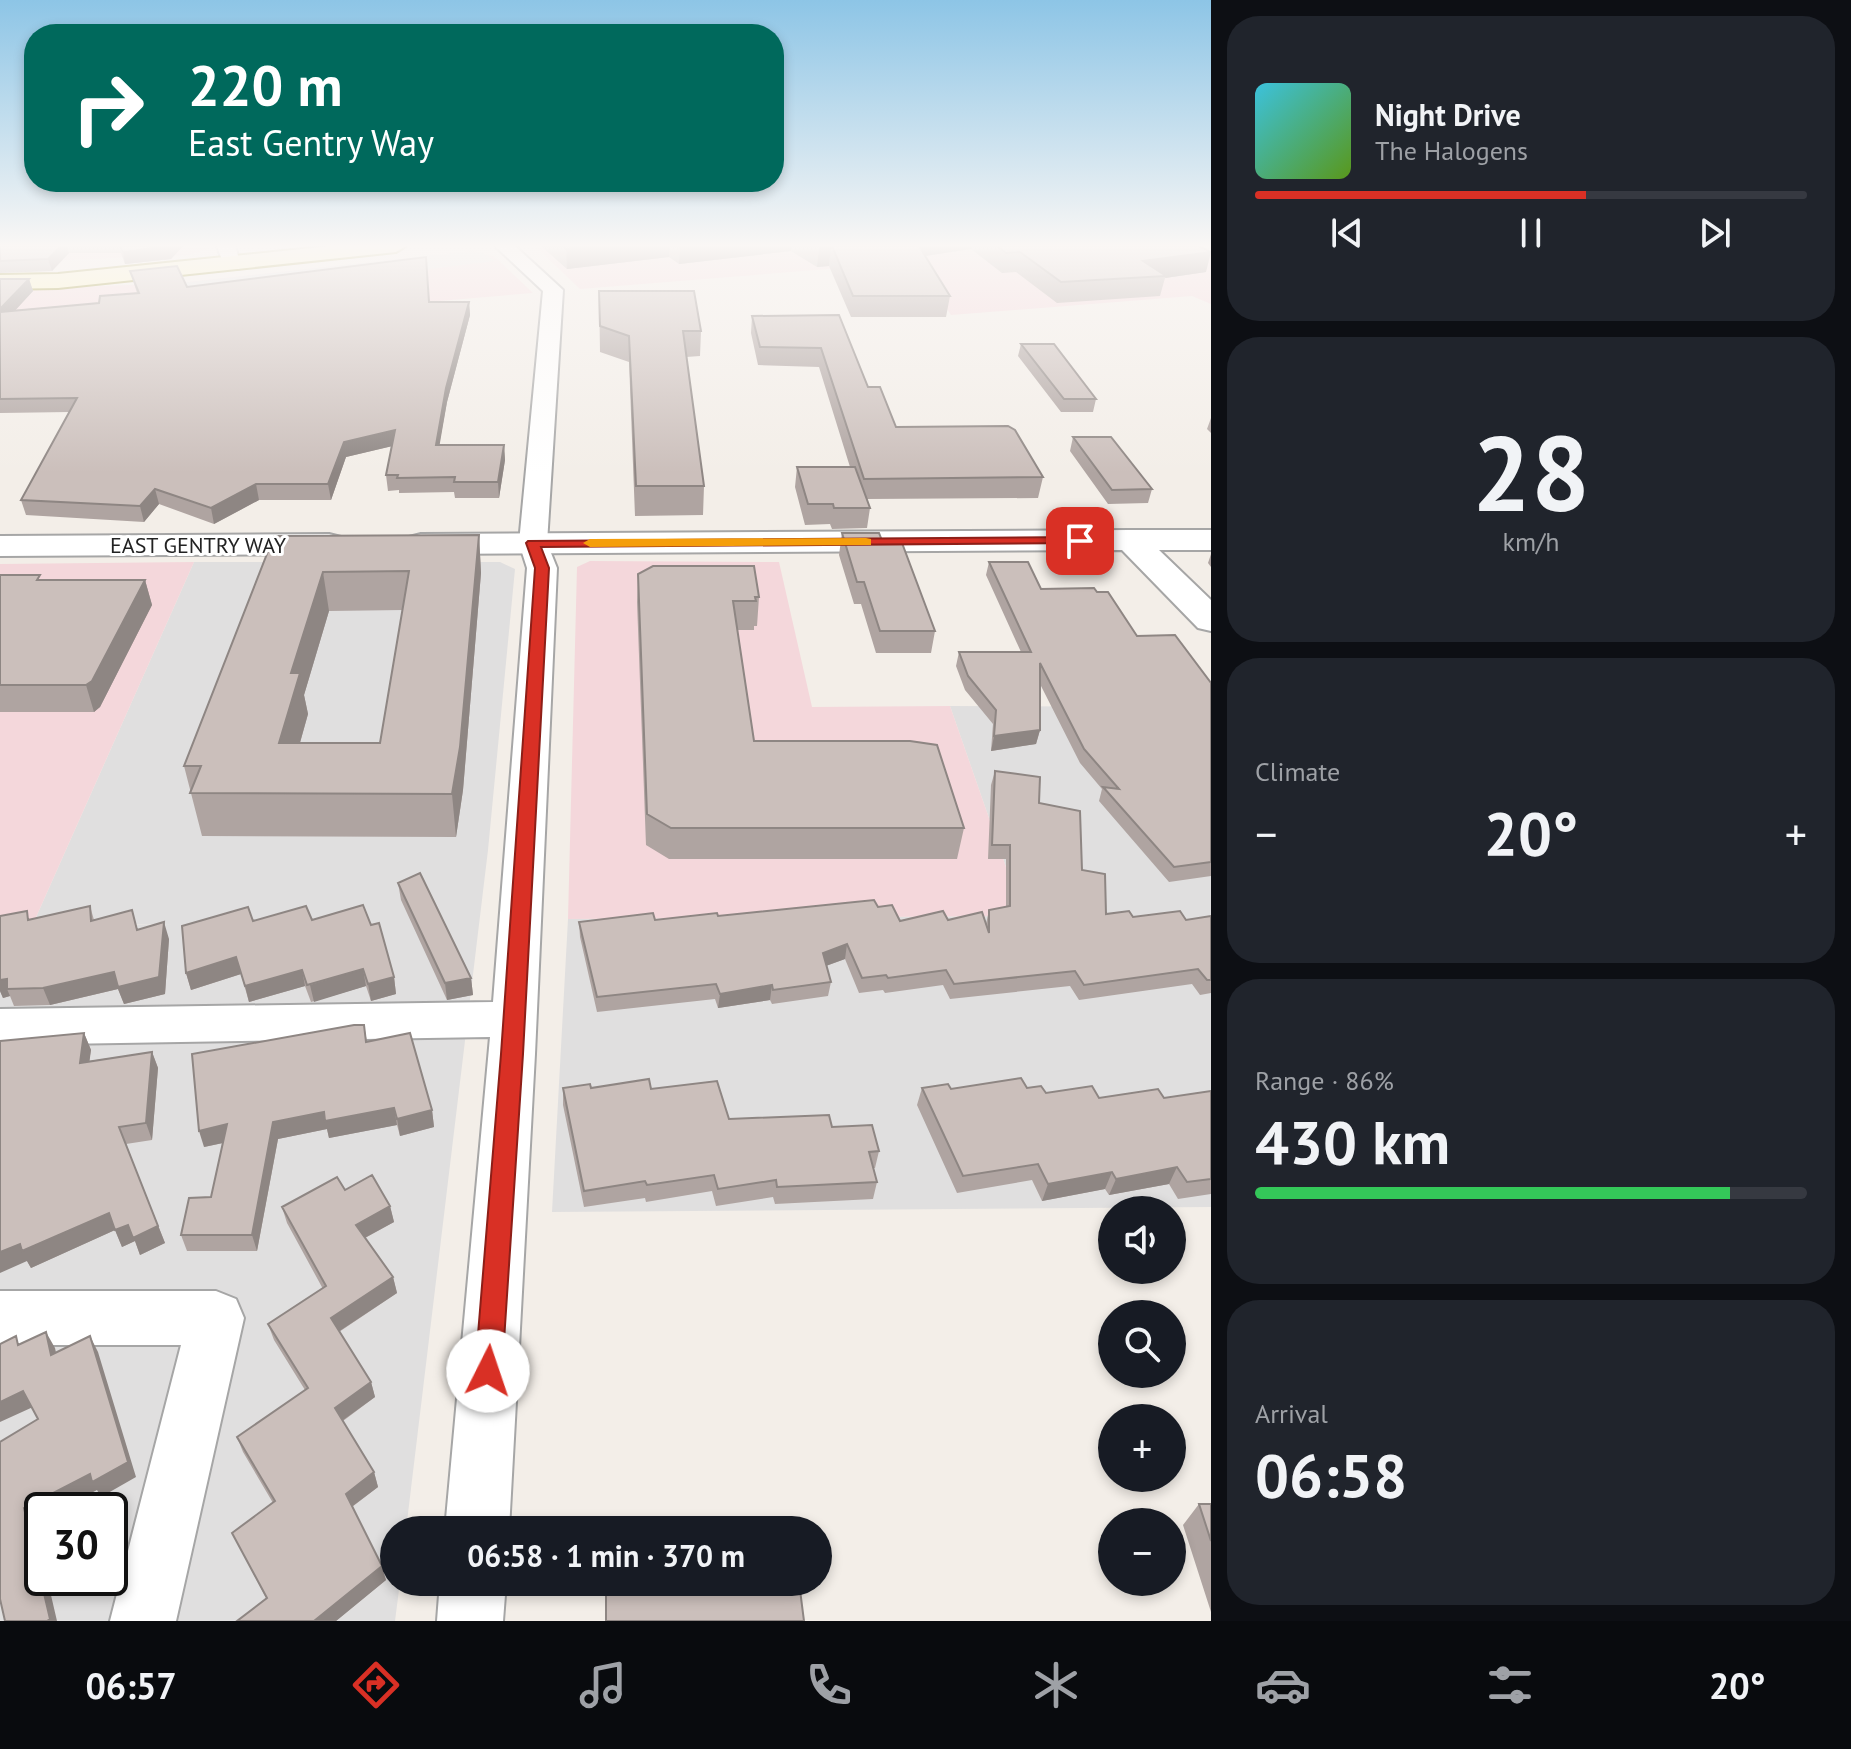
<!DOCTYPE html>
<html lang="en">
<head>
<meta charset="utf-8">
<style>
  :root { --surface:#171b24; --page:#20242c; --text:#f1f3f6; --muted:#9ea1a6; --line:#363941; --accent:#d93025 }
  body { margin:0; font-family:"PT Sans",sans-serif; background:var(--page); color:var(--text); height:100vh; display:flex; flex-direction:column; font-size:30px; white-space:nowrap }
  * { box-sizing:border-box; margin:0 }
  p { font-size:26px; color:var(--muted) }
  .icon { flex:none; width:44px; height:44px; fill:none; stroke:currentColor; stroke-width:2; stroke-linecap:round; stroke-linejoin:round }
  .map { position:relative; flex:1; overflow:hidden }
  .sheet { display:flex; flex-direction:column; gap:16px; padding:16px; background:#0d0f14; width:640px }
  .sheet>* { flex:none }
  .banner { position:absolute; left:24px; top:24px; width:760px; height:168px; border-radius:32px; box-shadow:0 4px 12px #0003; background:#00695c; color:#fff; overflow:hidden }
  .buttons { position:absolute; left:1098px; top:1196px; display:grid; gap:16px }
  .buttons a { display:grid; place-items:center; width:88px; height:88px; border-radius:50%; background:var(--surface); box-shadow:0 4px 12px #0003; font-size:40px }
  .speed { position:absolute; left:24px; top:1492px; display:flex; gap:16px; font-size:40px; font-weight:700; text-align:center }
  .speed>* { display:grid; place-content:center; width:104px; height:104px; border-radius:50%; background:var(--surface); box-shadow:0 4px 12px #0003; line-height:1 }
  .speed .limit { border:4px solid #111; border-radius:12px; background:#fff; color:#111 }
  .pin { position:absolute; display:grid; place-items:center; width:68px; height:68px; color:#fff; margin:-34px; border-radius:16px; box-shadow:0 4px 12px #0006 }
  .me { position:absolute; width:88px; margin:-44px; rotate:4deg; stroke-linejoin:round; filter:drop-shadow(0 0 6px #0008) }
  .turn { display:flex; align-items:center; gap:28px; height:168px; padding:0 32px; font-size:36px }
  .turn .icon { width:104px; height:104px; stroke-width:2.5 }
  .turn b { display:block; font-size:56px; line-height:68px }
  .big { font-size:60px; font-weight:600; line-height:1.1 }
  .sheet .tile { flex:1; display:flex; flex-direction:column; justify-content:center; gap:12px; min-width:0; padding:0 28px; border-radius:32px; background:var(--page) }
  .sheet .dial { align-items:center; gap:0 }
  .dial b { font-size:104px; line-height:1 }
  .song { display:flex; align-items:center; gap:24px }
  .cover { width:96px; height:96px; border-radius:12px; background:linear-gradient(135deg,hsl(190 70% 55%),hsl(90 70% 35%)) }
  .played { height:8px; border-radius:4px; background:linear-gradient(90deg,var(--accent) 60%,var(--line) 60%) }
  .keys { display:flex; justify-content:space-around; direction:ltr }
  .heat { display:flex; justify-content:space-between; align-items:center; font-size:44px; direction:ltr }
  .charge { height:12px; border-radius:6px; background:linear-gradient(90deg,#34c759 86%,var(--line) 0) }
  .trip { position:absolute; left:380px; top:1516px; width:452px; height:80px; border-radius:40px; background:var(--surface); box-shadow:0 4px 12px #0003; font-weight:600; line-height:80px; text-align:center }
  .dock { display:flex; height:128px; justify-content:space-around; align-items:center; background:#090b0e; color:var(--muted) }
  .dock .icon { width:56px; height:56px }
  .dock .current { color:var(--accent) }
  .dock b { font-size:36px; color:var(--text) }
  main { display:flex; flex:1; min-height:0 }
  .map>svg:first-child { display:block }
  .residential { fill:#e0dfdf; fill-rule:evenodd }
  .commercial { fill:#f4d7db }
  .parking { fill:#e2e2e2 }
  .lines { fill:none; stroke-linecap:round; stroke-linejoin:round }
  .minor-casing { stroke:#a6a6a6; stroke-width:4 }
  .tertiary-casing { stroke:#a6a6a6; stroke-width:4 }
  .secondary-casing { stroke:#827b00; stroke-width:4 }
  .minor { fill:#fff; fill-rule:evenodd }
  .tertiary { fill:#fff; fill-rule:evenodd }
  .secondary { fill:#fef7bb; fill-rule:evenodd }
  .wall { fill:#afa4a1; fill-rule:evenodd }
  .shaded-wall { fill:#8e8683 }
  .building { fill:#cbbfbb; stroke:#8e8683; stroke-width:2; fill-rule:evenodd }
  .route { fill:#d93025; stroke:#8d1f18; stroke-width:2 }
  .slow { fill:#f59e0b }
  .labels { text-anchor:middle; stroke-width:6; stroke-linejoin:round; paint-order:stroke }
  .far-street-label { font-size:22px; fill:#222; stroke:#fff }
</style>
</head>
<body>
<main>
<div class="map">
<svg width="1211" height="1621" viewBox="0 0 1211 1621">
  <rect width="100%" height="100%" fill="#f3eee8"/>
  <!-- residential -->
  <path class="residential" d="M194,562H500L515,569L488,850L406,1530H394V1582H400L395,1621H0V926L174,924H33ZM42,1510H110V1578H42Z
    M950,706L1211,707V1207L552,1212L568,919L1023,916Z"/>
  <!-- commercial -->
  <path class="commercial" d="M0,246H207V249L190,255L41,261Z
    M535,246H1196L1211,252V304L1192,296L951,315L915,262L580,289Z
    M473,251L494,256L533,293L15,337L0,290L179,283Z
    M590,561L779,562L812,707L950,706L1023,916L568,919L577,567Z
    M194,562L33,924H0V564Z"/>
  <!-- parking -->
  <path class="parking" d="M472,251L484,253L495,261L224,294L234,315L181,283Z"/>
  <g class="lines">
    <!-- minor casing -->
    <g class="minor-casing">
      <path id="minor" d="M217,246H235L241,265L239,269H225Z
        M495,246H515L563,290L547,543L557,568L535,1054L509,1530H445L490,1037L0,1045V1009L493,1002L527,568L519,543L543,291Z
        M0,1291H216L236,1299L244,1318L176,1621H110L181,1345H0Z
        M440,1582H506L503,1621H437Z"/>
    </g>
    <!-- tertiary casing -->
    <g class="tertiary-casing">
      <path id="tertiary" d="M1130,530H1211V550H1159L1211,600V631L1198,628L1122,550L421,554L409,551L404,544L409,537L421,534Z
        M329,534L341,537L346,544L341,551L329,554L0,556V536Z"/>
    </g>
    <!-- secondary casing -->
    <g class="secondary-casing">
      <path id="secondary" d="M331,246H406L396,252L58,288L0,289V275L58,274Z"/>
    </g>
    <!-- minor -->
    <use href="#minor" class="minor"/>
    <!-- tertiary -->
    <use href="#tertiary" class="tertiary"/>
    <!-- secondary -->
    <use href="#secondary" class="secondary"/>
  </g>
  <!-- wall -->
  <path class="wall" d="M0,246H183L171,259L125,264L121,253H69L52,271L0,273Z
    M541,246H1199L1206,272L1165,278L1160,296L1057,303L1016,272L1002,273L971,249L925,256L950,296L946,317H851L829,266L817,267L791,251L679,264L669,257L567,269Z
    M130,271L187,287L429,302H469L470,315L447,402L439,445H504L505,460L499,498H455L454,492L399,493V490L388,491L386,475L392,446L346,457L331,500H259L214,524L159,504L144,522L26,515L21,500L69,412L0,413V279H29L33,291L15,310L99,303L137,293Z
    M599,291L701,331L700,356L686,357L704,486L703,515L635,516L629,362L600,352Z
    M839,315L868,387L896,427L1043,477L1038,498L867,499L870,508L867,528L832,529L830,524L805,525L795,487L797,467H850L819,367L758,365L751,333L752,316Z
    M1021,344L1096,399L1093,412H1061L1018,356Z
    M1211,418V433L1207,429Z
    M1073,437L1152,489L1148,503L1108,504L1070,451Z
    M842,533L883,543L935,631L931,653H876L861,604H854L839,555Z
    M479,535L481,573L463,790L456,837L202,836L184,766L274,536ZM403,610L380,743H300L308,714L304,695L329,611Z
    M1211,554V567L1208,563Z
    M989,562L1041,589L1097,592L1137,636L1211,683V876L1169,882L1099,801L1102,789L1080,763L1040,684V730L1036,744L991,751L993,724L965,690L956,666L959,652H1021L986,575Z
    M638,574L759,597L757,626H754V630H737L754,741L964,828L957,859H669L646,845L637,602Z
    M0,575L42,580H145L152,605L100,707L94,712H0Z
    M995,771L1039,803L1082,870L1106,914L1133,917L1186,920L1211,916V993L1200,995L1192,984L1079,1000L1070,986L950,999L943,985L885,993L883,990L859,993L845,959L826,966L831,982L828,996L772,1004L770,1000L718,1008L715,999L597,1012L580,937L579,922L655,920L878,907L900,921L948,920L986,924L989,910L1006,907V859H988L991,785Z
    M398,883L471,978L473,995L447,1000L401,900Z
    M90,906L94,920L138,929L169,939L165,994L124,1004L118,989L50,1005L14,1006L10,996L3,998L0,991V916L31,919Z
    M312,920L394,977L396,994L371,1001L366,986L311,1002L305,986L249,1002L241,974L191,990L186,973L253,921Z
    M364,1025L367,1042L432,1110L434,1127L400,1136L397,1125L329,1138L327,1129L278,1139L257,1251H187L181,1235L211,1197L223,1143L204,1147Z
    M84,1033L91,1050L89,1061L152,1052L158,1068L152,1140L126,1144L165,1243L140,1255L135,1241L122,1247L115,1230L31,1268L27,1261Z
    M563,1088L651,1089L729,1119L879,1151L875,1168H873L877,1182L873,1199L775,1204L773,1197L716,1206L712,1191L646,1202L645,1198L584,1207L563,1105Z
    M922,1088L951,1089L1027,1088L1046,1093L1099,1098H1164L1211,1091V1194L1178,1199L1169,1184L1109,1195L1105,1189L1042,1201L1032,1180L957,1193L917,1105Z
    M345,1190L390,1206L394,1222L365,1238L393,1277L397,1293L339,1332L371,1382L375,1397L343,1421L374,1472L378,1487L352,1507L386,1580L336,1621H237L266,1598L232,1533L273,1503L243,1452L237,1437L305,1390L274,1340L268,1324L323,1289L287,1223L282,1207Z
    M1199,1504H1211V1612L1183,1525Z"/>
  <!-- shaded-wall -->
  <path class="shaded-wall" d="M61,246H67L69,253L52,271L48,259Z
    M169,246H183L171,259L125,264L123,252Z
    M588,246H670L669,257L567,269L566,249Z
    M680,246H791V251L679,264Z
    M831,246L829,266L817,267L819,247Z
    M913,246H971V249L911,258Z
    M1211,252L1206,272L1165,278L1166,276L1143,261Z
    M29,279L33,291L2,325L0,319V309Z
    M469,302L470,315L447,402L437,460L436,445L446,388Z
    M395,430L397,445L346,457L331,500L328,484L344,442Z
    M504,445L505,460L499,498L498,482Z
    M256,484L259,500L214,524L211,508Z
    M155,489L159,504L144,522L140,506Z
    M479,535L481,573L463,790L456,837L452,794Z
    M323,572L329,611L304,695L308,714L288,785L279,743L291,673Z
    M145,580L152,605L100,707L94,712L86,685Z
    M1040,730L1036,744L991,751L994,736Z
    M164,922L169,939L165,994L124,1004L118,989L50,1005L43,988L114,972Z
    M847,944L845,959L820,968L823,953Z
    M236,957L241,974L191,990L186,973Z
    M363,969L366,986L314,1002L310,985Z
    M302,970L305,986L249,1002L245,986Z
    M394,977L396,994L371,1001L368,984Z
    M471,978L473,995L447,1000L445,983Z
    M7,979V989L10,996L3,998L0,991V980Z
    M772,985L770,1000L718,1008L720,994Z
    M84,1033L91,1050L87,1080L80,1063Z
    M152,1052L158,1068L152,1140L146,1123Z
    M394,1108L397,1125L329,1138L327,1129L278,1139L257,1251L252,1235L273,1122L324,1112Z
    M432,1110L434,1127L400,1136L397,1119Z
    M227,1124L232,1141L204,1147L199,1131Z
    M119,1127L165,1243L140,1255L135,1241L122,1247L115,1230L31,1268L27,1261L0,1273V1252L20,1244Z
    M1177,1167L1169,1184L1109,1195L1116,1179Z
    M1112,1172L1105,1189L1042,1201L1048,1184Z
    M390,1206L394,1222L359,1241L356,1225Z
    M393,1277L397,1293L335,1334L331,1318Z
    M46,1332L55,1348L60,1371L51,1355Z
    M90,1336L98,1352L136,1477L101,1497L97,1490L59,1510H42V1519L34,1523L42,1556V1578H47L57,1621H47L24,1508L90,1474Z
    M371,1382L375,1397L339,1423L335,1408Z
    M23,1391L33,1407L0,1422V1402Z
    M374,1472L378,1487L350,1508L346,1494Z
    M382,1566L386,1580L336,1621H314Z"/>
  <!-- building -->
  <path class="building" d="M0,246H61L48,259L0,261Z
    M120,246H169L123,252Z
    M564,246H588L566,249Z
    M832,246H919L950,296H853Z
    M997,246H1199L1211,252L1143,261L1166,276L1061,282L1020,252L1006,253Z
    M426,257L429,302H469L446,388L436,445H504L498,482H454L455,477L397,478L398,475H386L395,430L344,442L328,484H256L211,508L155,489L140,506L21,500L77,398L0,399V312L99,303L100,296L139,293L130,271L177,266L187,287Z
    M0,279H29L0,309Z
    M599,291H694L701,331H683L704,486H636L629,336L600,326Z
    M839,315L868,387H880L896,427L1008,426L1015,430L1043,477L864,479L821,348L760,347L752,316Z
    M1021,344H1054L1096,399H1064Z
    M1073,437H1111L1152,489L1112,490Z
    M797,467H855L870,508H834L833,504H808Z
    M842,533H879L883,543H902L935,631H880L864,582H857Z
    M479,535L460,747L452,794L190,793L201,766H184L274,536ZM409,571L380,743H279L300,673H291L323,572Z
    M989,562H1028L1041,589L1094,588L1097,592H1108L1137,636L1175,635L1211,683V862L1174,867L1103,787L1119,789L1084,749L1040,663V730L994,736L996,710L968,676L959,652H1031Z
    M653,566H754L759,597H755L756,601H733L754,741H910L937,745L964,828H671L647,814L638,574Z
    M0,575H40L37,580H145L92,681L86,685H0Z
    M995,771L1040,777L1039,803L1080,811L1082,870L1105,874L1106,914L1129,911L1133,917L1180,911L1186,920L1211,916V980H1207L1198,969L1084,985L1075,971L954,984L946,970L888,978L886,975L862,978L847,944L823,953L831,982L773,990L772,985L720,994L716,984L597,997L579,922L653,913L655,920L717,913L718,916L874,900L878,907L892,905L900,921L943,911L948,920L982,912L989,933V910L1010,906V845H992Z
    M420,873L471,978L445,983L398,883Z
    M363,905L371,925L379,923L394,977L368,984L363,969L307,985L302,970L245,986L236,957L186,973L182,926L248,907L253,921L306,906L312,920Z
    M90,906L91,921L132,910L137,930L164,922L159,977L118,987L114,972L43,988L7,989V979L0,980V916L27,911L28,920Z
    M354,1025H364L366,1042L410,1033L432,1110L397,1119L394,1108L325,1121L324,1112L273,1122L252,1235H181L189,1198L211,1197L227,1124L199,1131L192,1054Z
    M84,1033L80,1063L152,1052L146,1123L119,1127L158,1226L133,1238L128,1225L115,1230L109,1213L22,1251L20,1244L0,1252V1041Z
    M1021,1078L1027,1088L1041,1086L1046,1093L1092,1086L1099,1098L1158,1089L1164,1098L1211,1091V1179L1187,1182L1177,1167L1116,1179L1112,1172L1048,1184L1038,1164L963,1176L922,1088L948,1084L951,1089Z
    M649,1079L651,1089L717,1081L729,1119L829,1115L832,1127L872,1125L879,1151L869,1152L877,1182L777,1187L776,1180L718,1189L714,1175L647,1185L645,1181L584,1191L563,1088L590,1084L591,1088Z
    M372,1175L390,1206L356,1225L393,1277L331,1318L371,1382L335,1408L374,1472L346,1494L382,1566L314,1621H237L267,1598L232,1533L275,1501L237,1437L308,1388L268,1324L326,1286L282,1207L337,1177L345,1190Z
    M46,1332L51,1355L90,1336L128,1462L92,1482L90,1474L24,1508L50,1619L47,1621H5L0,1599V1442L38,1419L23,1391L0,1402V1344L16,1336L18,1345Z
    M1199,1504H1211V1541Z
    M606,1582H799L804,1621H606Z"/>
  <!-- sky -->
  <linearGradient id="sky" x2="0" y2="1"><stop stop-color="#8dc5e6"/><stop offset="0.52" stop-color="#faf7f5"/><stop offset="1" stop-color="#faf7f5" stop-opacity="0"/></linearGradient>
  <rect width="1211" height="473" fill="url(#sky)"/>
  <!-- route -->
  <path class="route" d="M1080,537L1087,541L1085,543L541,547L549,568L523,1054L502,1371L498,1381L488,1385L479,1381L475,1371L501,1054L535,568L526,543L528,541Z"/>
  <!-- slow -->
  <path class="slow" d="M866,538L871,539V545L590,547L583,543L590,539Z"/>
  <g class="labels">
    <!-- far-street labels -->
    <g class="far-street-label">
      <text x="198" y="553">EAST GENTRY WAY</text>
    </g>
  </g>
</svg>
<div class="buttons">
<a><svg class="icon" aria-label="sound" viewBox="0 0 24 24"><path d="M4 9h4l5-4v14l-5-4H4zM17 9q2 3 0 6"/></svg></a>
<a><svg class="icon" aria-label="search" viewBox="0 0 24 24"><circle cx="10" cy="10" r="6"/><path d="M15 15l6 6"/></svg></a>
<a>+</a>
<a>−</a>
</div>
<div class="speed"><div class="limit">30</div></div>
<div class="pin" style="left:1080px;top:541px;background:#d93025"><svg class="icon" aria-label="arrive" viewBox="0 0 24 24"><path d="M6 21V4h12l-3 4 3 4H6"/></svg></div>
<svg class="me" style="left:488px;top:1371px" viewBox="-20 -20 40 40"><circle r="19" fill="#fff"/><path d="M0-13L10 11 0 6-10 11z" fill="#d93025"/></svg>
<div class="trip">06:58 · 1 min · 370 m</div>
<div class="banner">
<div class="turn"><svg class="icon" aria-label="right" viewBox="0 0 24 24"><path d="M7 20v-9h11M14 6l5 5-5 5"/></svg><div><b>220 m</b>East Gentry Way</div></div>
</div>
</div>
<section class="sheet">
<div class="tile">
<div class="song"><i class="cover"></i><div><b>Night Drive</b><p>The Halogens</p></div></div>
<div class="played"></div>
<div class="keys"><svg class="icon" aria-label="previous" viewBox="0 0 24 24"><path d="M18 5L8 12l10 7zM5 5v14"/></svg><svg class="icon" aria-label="pause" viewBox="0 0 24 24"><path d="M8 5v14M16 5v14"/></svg><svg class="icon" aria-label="next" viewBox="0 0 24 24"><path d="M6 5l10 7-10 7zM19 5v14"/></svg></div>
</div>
<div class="tile dial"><b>28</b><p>km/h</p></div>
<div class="tile"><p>Climate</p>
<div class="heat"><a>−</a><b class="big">20°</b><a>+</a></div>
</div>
<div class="tile"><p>Range · 86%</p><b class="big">430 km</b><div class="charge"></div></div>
<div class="tile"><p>Arrival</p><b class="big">06:58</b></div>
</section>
</main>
<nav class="dock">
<b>06:57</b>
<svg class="icon current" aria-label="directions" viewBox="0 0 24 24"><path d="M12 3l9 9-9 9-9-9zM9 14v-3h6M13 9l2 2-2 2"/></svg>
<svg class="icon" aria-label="music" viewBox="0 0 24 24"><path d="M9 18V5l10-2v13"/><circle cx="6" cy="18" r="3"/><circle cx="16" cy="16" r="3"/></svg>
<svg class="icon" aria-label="phone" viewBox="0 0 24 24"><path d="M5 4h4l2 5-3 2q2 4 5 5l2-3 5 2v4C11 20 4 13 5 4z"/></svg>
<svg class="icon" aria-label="climate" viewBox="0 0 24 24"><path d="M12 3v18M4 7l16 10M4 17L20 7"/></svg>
<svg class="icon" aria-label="car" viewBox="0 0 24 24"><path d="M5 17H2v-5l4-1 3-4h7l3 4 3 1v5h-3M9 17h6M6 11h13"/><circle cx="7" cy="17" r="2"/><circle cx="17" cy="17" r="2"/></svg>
<svg class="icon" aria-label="filters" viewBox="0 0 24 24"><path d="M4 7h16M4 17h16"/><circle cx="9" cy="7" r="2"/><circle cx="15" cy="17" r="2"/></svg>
<b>20°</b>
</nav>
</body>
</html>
